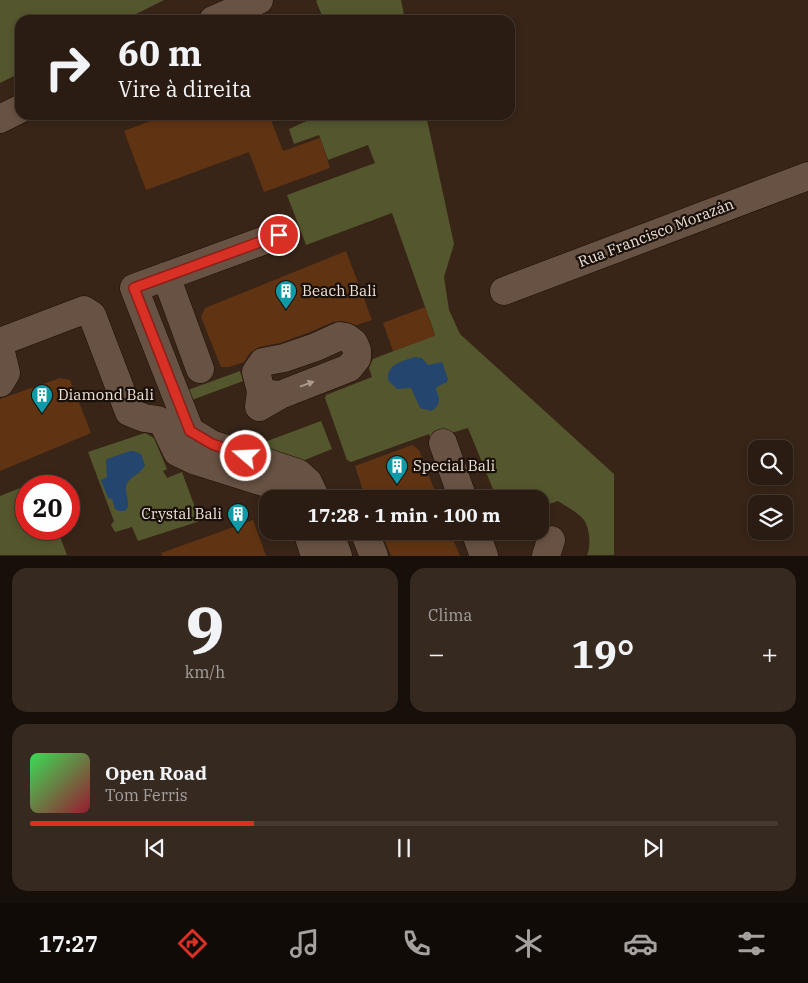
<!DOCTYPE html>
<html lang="pt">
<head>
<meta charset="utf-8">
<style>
  :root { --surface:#2a1c12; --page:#362920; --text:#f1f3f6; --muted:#a5a19f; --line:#463a32; --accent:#d93025 }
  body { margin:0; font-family:"IBM Plex Serif",serif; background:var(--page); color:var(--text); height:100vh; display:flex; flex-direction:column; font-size:19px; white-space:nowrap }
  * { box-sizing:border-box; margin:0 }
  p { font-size:16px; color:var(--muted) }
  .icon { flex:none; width:28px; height:28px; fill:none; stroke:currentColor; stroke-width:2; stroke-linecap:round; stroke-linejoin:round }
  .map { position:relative; height:556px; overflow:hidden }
  .side { display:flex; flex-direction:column; gap:12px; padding:12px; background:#170f0a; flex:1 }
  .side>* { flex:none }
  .hud { position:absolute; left:15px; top:15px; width:500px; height:105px; border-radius:15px; box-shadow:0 2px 8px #0003,0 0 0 1px var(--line); background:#2a1c12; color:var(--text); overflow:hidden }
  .tools { position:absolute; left:748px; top:440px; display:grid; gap:10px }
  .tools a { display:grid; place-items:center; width:45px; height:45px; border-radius:10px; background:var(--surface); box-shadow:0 2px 8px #0003,0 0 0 1px var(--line); font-size:25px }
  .speed { position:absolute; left:15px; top:475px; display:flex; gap:10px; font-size:25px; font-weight:700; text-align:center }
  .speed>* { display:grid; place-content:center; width:65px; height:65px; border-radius:50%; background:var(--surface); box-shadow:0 2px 8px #0003,0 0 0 1px var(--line); line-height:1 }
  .speed .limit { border:8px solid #d22; background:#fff; color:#111 }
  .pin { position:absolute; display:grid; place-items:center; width:42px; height:42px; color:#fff; margin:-21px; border:2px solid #fff; border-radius:50%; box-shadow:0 1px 5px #0007 }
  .me { position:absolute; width:55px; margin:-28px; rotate:289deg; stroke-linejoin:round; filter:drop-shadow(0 0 4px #0008) }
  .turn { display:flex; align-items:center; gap:18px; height:105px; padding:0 20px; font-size:22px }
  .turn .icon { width:65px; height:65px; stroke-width:2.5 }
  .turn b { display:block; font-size:35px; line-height:42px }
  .big { font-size:38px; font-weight:800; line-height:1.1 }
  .side .widget { flex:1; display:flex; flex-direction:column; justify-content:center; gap:8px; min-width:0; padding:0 18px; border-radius:15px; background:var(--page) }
  .side .dial { align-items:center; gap:0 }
  .dial b { font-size:65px; line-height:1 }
  .song { display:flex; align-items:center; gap:15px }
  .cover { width:60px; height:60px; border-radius:8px; background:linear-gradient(135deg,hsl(130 70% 55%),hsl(350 70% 35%)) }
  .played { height:5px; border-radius:2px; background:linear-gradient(90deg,var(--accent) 30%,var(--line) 30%) }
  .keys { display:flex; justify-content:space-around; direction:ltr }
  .heat { display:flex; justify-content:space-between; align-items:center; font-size:28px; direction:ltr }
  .side .tiles { flex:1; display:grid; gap:12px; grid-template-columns:1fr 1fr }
  .widget:last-child { grid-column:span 2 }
  .trip { position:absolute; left:259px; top:490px; width:290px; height:50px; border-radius:15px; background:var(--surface); box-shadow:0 2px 8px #0003,0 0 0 1px var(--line); font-weight:800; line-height:50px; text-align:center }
  .tabs { display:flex; height:80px; justify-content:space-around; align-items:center; background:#110b07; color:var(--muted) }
  .tabs .icon { width:35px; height:35px }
  .tabs .active { color:var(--accent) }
  .tabs b { font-size:22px; color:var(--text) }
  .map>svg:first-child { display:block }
  .green { fill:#54572d }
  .water { fill:#24456d }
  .building { fill:#603412 }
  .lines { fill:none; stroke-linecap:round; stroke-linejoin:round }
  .minor-casing { stroke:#1f0d03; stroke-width:29 }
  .minor { stroke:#685243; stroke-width:28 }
  .oneway { fill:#ac9a8e }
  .route-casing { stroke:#8d1f18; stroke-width:12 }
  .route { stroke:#d93025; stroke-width:9 }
  .labels { text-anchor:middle; stroke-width:4.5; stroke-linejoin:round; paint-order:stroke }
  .street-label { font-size:15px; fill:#f0e2da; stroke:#19100a }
  .poi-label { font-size:15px; fill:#f0e2da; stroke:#19100a; text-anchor:start }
</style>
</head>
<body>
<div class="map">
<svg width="808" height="556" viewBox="0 0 808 556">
  <rect width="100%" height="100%" fill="#382518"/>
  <!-- green -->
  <path class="green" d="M0,0H164L124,20H20V73L0,83Z
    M318,0H401L405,20H324L316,1Z
    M320,115H426L454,244L444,277L449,310L460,334L614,474V555H587C591,546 590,529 584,520C580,514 564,505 558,501L540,507V499H497L468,428L431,439L429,434L351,462L347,460L325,398L326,395L372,377L369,368L373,359L435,335L392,213L306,245L287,195L375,163L368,145L328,160L319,135L294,144L289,129Z
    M240,371L243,381L192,400L188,390Z
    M321,421L332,449L302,461L254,446Z
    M145,433L154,438L167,469L163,471L167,478L182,472L200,521L138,541L132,527L115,532L111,525L114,521L88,452Z
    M40,480L42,486H26V529H57L67,555H0V496Z"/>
  <!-- water -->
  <path class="water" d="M414,357L422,358L428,365L442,362L448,379L447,382L437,387L436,390C441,399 440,406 431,411L420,408L411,388L397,389L388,380C387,364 401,362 414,357Z
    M130,451H134L141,454L145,465C141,475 129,476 126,486C125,493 129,500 128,507L125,511H119L115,509L112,499L108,498L101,480L107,477L106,461L107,459Z"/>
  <!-- building -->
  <path class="building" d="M166,115H269L283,151L320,138L330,168L264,192L249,152L146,190L124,131Z
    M346,251L372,320L356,325L343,321L333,322L310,332L280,343L259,347L250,353L244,362L229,367H221L201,317L205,308Z
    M425,307L435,336L393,351L383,323Z
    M60,378L70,380L91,433L0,471V399Z
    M412,445L419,450L438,499H366L355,466Z
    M253,520L266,556H162L161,553Z
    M381,531H446L451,534L460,556H391Z"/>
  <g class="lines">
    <!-- minor casing -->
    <g class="minor-casing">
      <path id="minor" d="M213,20L259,0
        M0,119L20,109
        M279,235L134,288L190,431L211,444L298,473L308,482L316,499
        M166,276L200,369
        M504,291L808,176
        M0,342L84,310L92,315L129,412L144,418L158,420L164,425L177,452L196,461L279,487L292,499
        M0,348L6,373L0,383
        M261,391L269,394L280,395L349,368L357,358V350L354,343L346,337L340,336L316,347L284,358L263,362L256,372L261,391L259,407L280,395
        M443,443L463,499
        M307,531L315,556
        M329,531L338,556
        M364,531L374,556
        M475,531L484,556
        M546,556L551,540"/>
    </g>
    <!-- minor -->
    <use href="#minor" class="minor"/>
  </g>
  <!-- one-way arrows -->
  <defs><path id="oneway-solid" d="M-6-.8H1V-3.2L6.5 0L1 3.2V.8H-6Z" transform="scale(1.25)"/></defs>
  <use class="oneway" href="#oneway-solid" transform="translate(307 384) rotate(-20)"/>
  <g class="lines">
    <!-- route casing -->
    <g class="route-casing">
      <path id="route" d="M246,456L212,444L190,431L134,288L279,235"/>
    </g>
    <!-- route -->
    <use href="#route" class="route"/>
  </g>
  <!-- icons -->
  <defs>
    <g id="building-pin" transform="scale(1.125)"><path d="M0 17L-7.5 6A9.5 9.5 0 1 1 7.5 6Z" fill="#0f9aa8" stroke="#19100a"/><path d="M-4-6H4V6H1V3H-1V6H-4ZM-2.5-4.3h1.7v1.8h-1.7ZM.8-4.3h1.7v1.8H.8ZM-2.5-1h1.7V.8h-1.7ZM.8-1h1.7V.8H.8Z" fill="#fff"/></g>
  </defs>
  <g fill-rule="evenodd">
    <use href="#building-pin" x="286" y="291"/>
    <use href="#building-pin" x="42" y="395"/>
    <use href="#building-pin" x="397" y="466"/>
    <use href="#building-pin" x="238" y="514"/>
  </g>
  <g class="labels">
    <!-- street labels -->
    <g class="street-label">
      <text transform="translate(656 233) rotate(-21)" y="5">Rua Francisco Morazán</text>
    </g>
    <!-- poi labels -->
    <g class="poi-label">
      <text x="302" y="296">Beach Bali</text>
      <text x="58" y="400">Diamond Bali</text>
      <text x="413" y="471">Special Bali</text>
      <text x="222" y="519" text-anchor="end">Crystal Bali</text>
    </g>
  </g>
</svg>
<div class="tools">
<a><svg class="icon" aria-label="search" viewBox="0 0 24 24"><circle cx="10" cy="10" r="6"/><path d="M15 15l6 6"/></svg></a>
<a><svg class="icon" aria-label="layers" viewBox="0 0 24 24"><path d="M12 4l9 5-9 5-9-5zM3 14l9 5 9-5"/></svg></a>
</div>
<div class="speed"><div class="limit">20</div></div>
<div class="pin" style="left:279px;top:235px;background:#d93025"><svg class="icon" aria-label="arrive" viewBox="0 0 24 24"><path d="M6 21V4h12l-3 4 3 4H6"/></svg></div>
<svg class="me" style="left:246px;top:456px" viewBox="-20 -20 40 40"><circle r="17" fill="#d93025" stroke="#fff" stroke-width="3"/><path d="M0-11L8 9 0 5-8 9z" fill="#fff"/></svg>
<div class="trip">17:28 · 1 min · 100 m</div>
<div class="hud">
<div class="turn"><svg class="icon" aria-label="right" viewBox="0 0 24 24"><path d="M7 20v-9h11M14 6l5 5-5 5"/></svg><div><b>60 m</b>Vire à direita</div></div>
</div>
</div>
<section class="side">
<div class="tiles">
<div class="widget dial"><b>9</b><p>km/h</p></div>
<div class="widget"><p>Clima</p>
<div class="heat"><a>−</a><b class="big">19°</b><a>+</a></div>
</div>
<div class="widget">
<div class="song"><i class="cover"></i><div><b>Open Road</b><p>Tom Ferris</p></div></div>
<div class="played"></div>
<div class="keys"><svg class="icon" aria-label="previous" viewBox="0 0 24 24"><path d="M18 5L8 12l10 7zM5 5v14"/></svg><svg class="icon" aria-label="pause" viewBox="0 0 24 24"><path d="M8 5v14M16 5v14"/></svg><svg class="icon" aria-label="next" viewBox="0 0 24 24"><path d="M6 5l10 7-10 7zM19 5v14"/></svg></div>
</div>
</div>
</section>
<nav class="tabs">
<b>17:27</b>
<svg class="icon active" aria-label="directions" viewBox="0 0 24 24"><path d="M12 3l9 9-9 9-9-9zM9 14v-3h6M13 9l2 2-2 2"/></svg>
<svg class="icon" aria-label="music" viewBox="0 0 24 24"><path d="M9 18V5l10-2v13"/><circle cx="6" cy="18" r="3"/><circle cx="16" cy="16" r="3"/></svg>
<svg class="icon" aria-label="phone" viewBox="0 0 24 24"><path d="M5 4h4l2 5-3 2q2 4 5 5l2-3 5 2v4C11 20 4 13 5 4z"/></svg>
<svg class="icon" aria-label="climate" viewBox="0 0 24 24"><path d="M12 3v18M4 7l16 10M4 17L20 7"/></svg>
<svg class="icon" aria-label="car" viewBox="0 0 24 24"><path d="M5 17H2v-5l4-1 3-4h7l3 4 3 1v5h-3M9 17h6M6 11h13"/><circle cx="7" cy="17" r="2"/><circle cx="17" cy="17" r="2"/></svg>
<svg class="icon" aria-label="filters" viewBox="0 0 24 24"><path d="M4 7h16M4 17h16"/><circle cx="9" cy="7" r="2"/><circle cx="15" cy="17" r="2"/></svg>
</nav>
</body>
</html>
